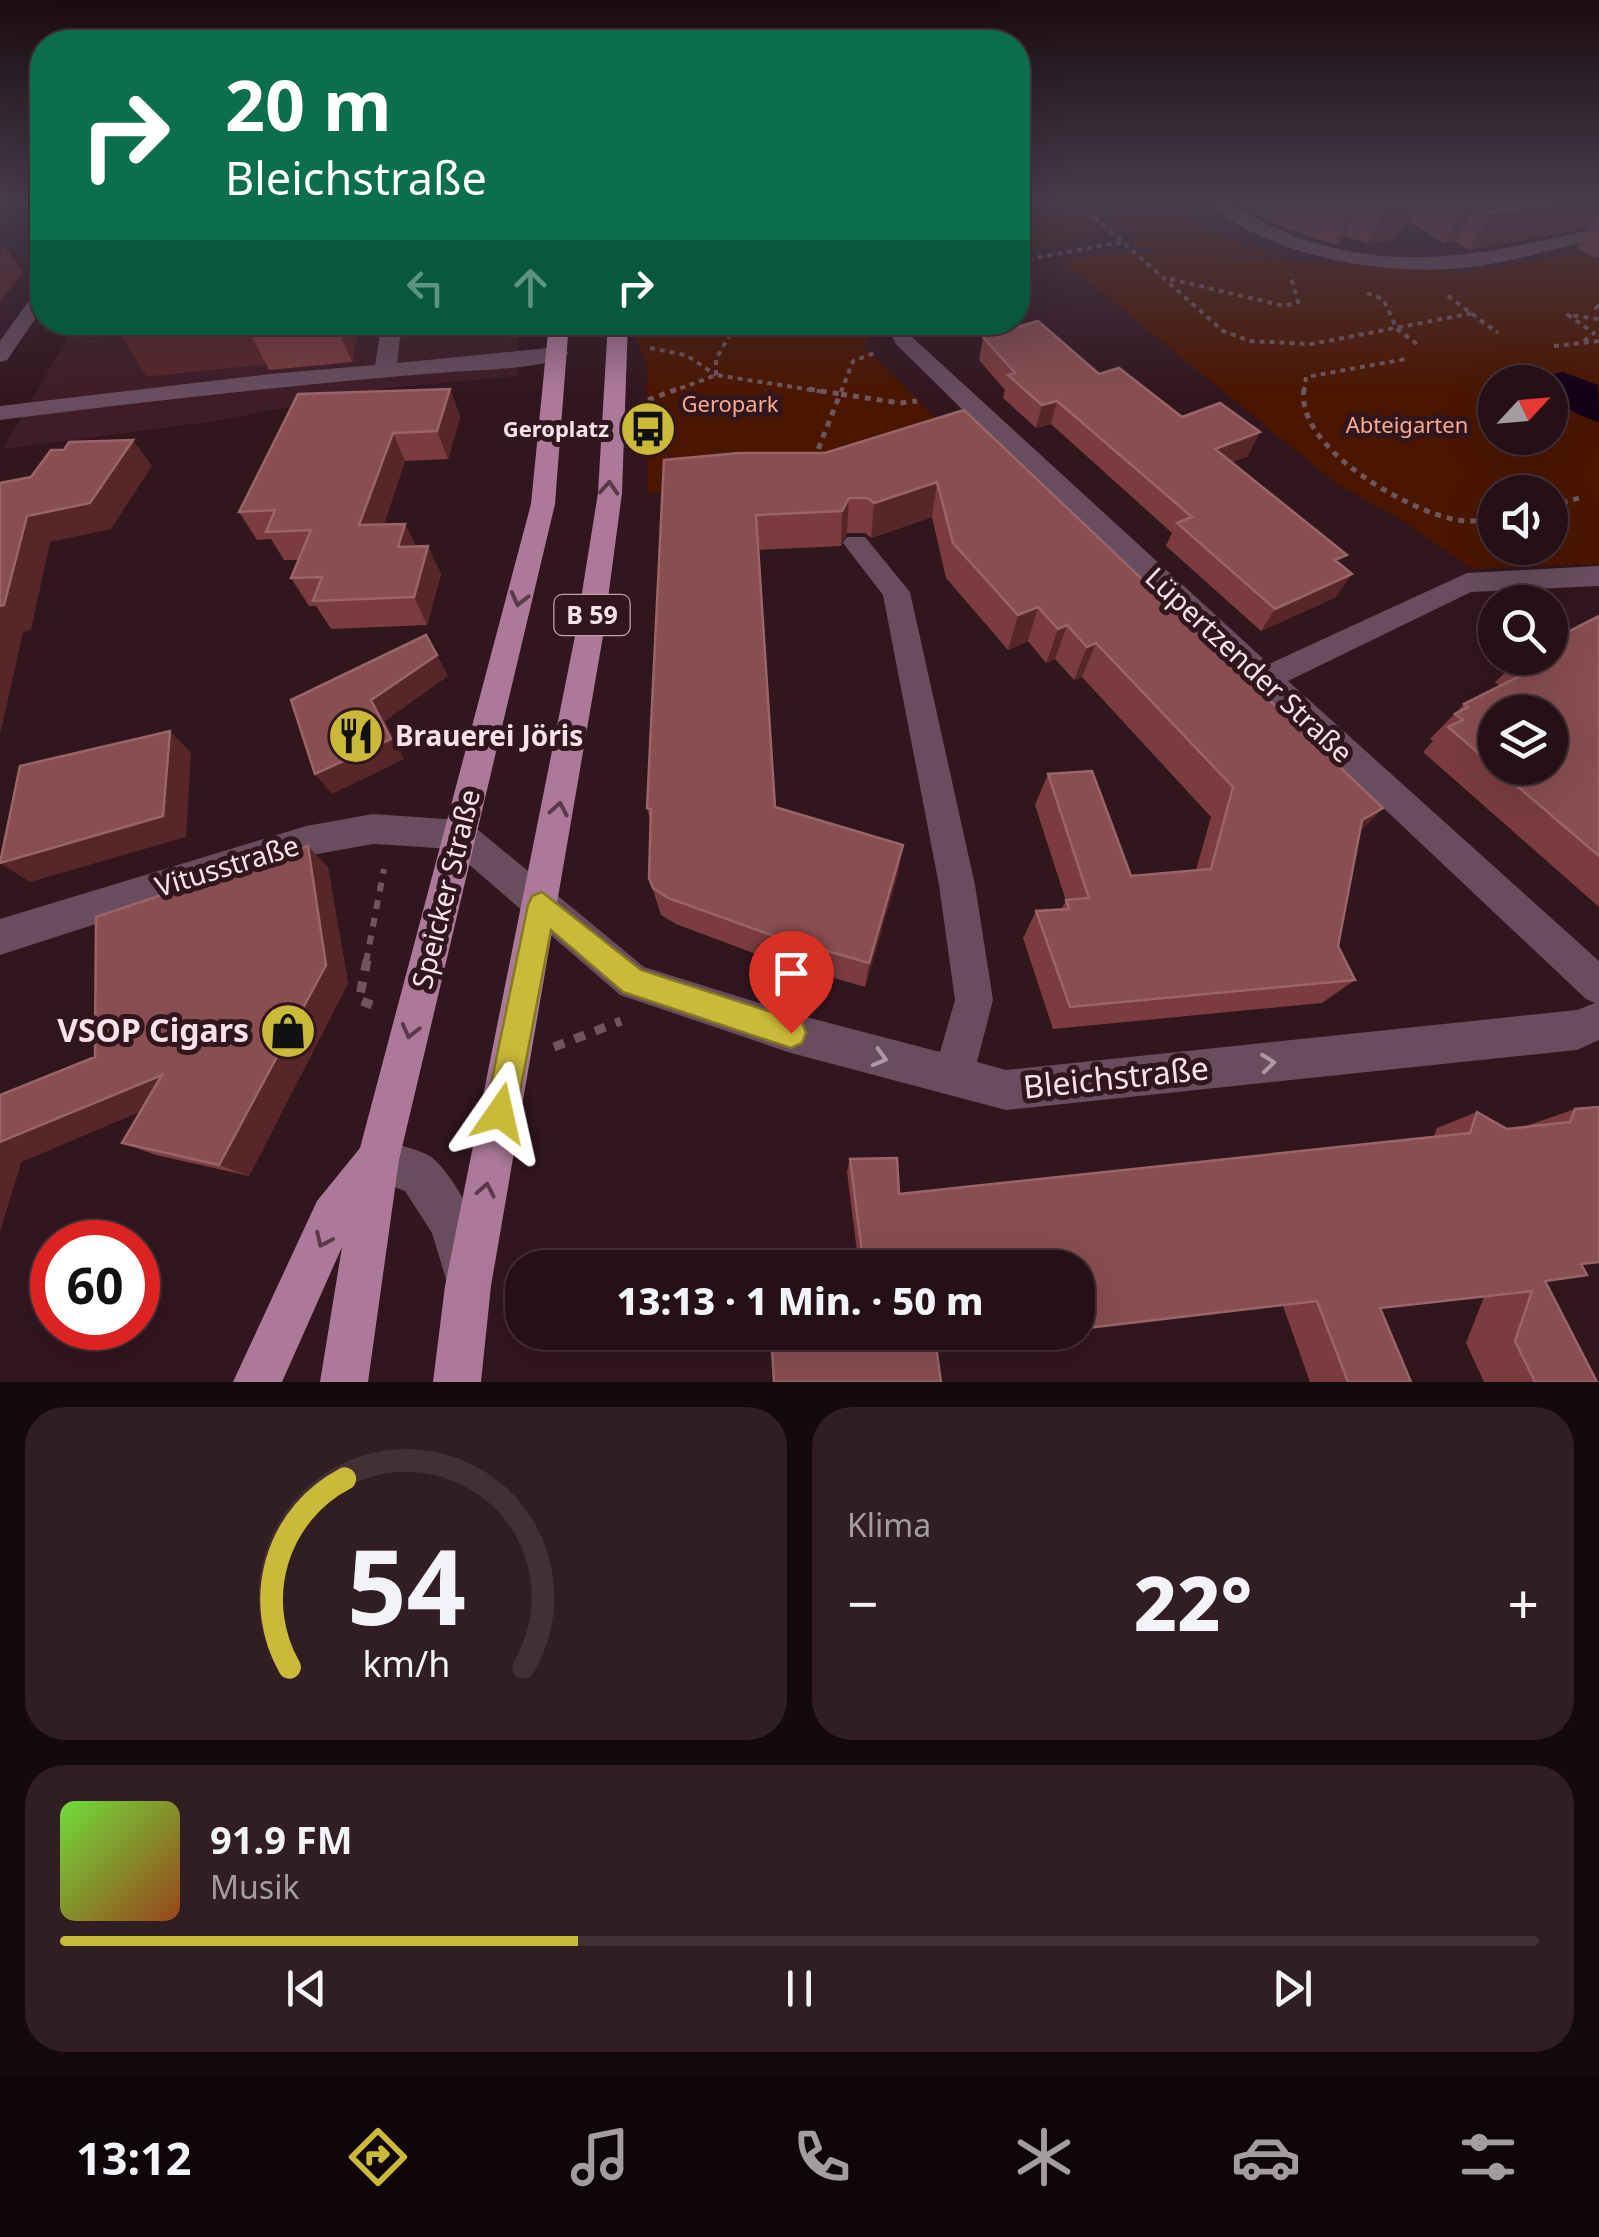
<!DOCTYPE html>
<html lang="de">
<head>
<meta charset="utf-8">
<style>
  :root { --surface:#251016; --page:#311e23; --text:#f1f3f6; --muted:#a39da1; --line:#423035; --accent:#cbba39 }
  body { margin:0; font-family:"Noto Sans",sans-serif; background:var(--page); color:var(--text); height:100vh; display:flex; flex-direction:column; font-size:38px; white-space:nowrap }
  * { box-sizing:border-box; margin:0 }
  p { font-size:32px; color:var(--muted) }
  .icon { flex:none; width:55px; height:55px; fill:none; stroke:currentColor; stroke-width:2; stroke-linecap:round; stroke-linejoin:round }
  .map { position:relative; height:1382px; overflow:hidden }
  .details { display:flex; flex-direction:column; gap:25px; padding:25px; background:#14090c; flex:1 }
  .details>* { flex:none }
  .hud { position:absolute; left:30px; top:30px; width:1000px; height:305px; border-radius:40px; box-shadow:0 10px 40px #0002,0 0 0 2px var(--line); background:#0b6e4f; color:#fff; overflow:hidden }
  .needle { width:65px; rotate:64deg }
  .fabs { position:absolute; left:1478px; top:365px; display:grid; gap:20px }
  .fabs a { display:grid; place-items:center; width:90px; height:90px; border-radius:50%; background:var(--surface); box-shadow:0 10px 40px #0002,0 0 0 2px var(--line); font-size:50px }
  .speed { position:absolute; left:30px; top:1220px; display:flex; gap:20px; font-size:50px; font-weight:700; text-align:center }
  .speed>* { display:grid; place-content:center; width:130px; height:130px; border-radius:50%; background:var(--surface); box-shadow:0 10px 40px #0002,0 0 0 2px var(--line); line-height:1 }
  .speed .limit { border:15px solid #d22; background:#fff; color:#111 }
  .pin { position:absolute; display:grid; place-items:center; width:85px; height:85px; color:#fff; margin:-102px -42px; border-radius:50% 50% 50% 0; rotate:-45deg; box-shadow:0 0 10px #0007 }
  .pin .icon { rotate:45deg }
  .me { position:absolute; width:110px; margin:-55px; rotate:11deg; stroke-linejoin:round; filter:drop-shadow(0 0 8px #0008) }
  .turn { display:flex; align-items:center; gap:35px; height:210px; padding:0 30px; font-size:45px }
  .turn .icon { width:130px; height:130px; stroke-width:2.5 }
  .turn b { display:block; font-size:70px; line-height:85px }
  .lanes { display:flex; align-items:center; height:95px; padding:0 30px; background:#0003; justify-content:center; gap:50px; direction:ltr }
  .lanes .off { opacity:.35 }
  .big { font-size:75px; font-weight:800; line-height:1.1 }
  .details .tile { flex:1; display:flex; flex-direction:column; justify-content:center; gap:15px; min-width:0; padding:0 35px; border-radius:40px; background:var(--page) }
  .details .dial { align-items:center; gap:0 }
  .dial svg { height:260px; overflow:visible; fill:none; stroke:var(--line); stroke-width:7; stroke-linecap:round; text-anchor:middle }
  .dial text { fill:var(--text); stroke:none }
  .song { display:flex; align-items:center; gap:30px }
  .cover { width:120px; height:120px; border-radius:15px; background:linear-gradient(135deg,hsl(100 70% 55%),hsl(20 70% 35%)) }
  .played { height:10px; border-radius:5px; background:linear-gradient(90deg,var(--accent) 35%,var(--line) 35%) }
  .keys { display:flex; justify-content:space-around; direction:ltr }
  .heat { display:flex; justify-content:space-between; align-items:center; font-size:55px; direction:ltr }
  .details .tiles { flex:1; display:grid; gap:25px; grid-template-columns:1fr 1fr }
  .tile:last-child { grid-column:span 2 }
  .trip { position:absolute; left:505px; top:1250px; width:590px; height:100px; border-radius:40px; background:var(--surface); box-shadow:0 10px 40px #0002,0 0 0 2px var(--line); font-weight:800; line-height:100px; text-align:center }
  .tabs { display:flex; height:160px; justify-content:space-around; align-items:center; background:#0f0609; color:var(--muted) }
  .tabs .icon { width:70px; height:70px }
  .tabs .current { color:var(--accent) }
  .tabs b { font-size:45px; color:var(--text) }
  .map>svg:first-child { display:block }
  .built { fill:#3e1d27 }
  .green { fill:#4b1600; fill-rule:evenodd }
  .water { fill:#130018 }
  .lines { fill:none; stroke-linecap:round; stroke-linejoin:round }
  .path-far3 { stroke:#6f565d; stroke-width:4; stroke-dasharray:5 5; stroke-linecap:butt }
  .path-far2 { stroke:#6f565d; stroke-width:5; stroke-dasharray:6 6; stroke-linecap:butt }
  .path-far1 { stroke:#6f565d; stroke-width:6; stroke-dasharray:9 9; stroke-linecap:butt }
  .path { stroke:#6f565d; stroke-width:9; stroke-dasharray:11 11; stroke-linecap:butt }
  .minor { fill:#674d5d; fill-rule:evenodd }
  .major { fill:#ad799a; fill-rule:evenodd }
  .wall { fill:#7a3c3e }
  .shaded-wall { fill:#572629 }
  .building { fill:#884e50; stroke:#996568; stroke-width:2.5; fill-rule:evenodd }
  .oneway { stroke:#5c3949 }
  .oneway2 { stroke:#ae98a2 }
  .route { fill:#cbba39; stroke:#847925; stroke-width:2.5 }
  .labels { text-anchor:middle; stroke-width:10; stroke-linejoin:round; paint-order:stroke }
  .far-park-label { font-size:22px; fill:#f8ac8f; stroke:#31161e }
  .far-poi-label { font-size:22px; font-weight:bold; fill:#f6e2e7; stroke:#31161e; text-anchor:end }
  .shield { fill:#31161e; stroke:#bba5ab; stroke-width:2.5 }
  .shield-label { font-size:25px; font-weight:bold; fill:#f6e2e7 }
  .street-label { font-size:28px; fill:#f6e2e7; stroke:#31161e }
  .poi-label { font-size:28px; font-weight:bold; fill:#f6e2e7; stroke:#31161e; text-anchor:start }
  .near-poi-label { font-size:32px; font-weight:bold; fill:#f6e2e7; stroke:#31161e; text-anchor:end }
  .near-street-label { font-size:32px; fill:#f6e2e7; stroke:#31161e }
</style>
</head>
<body>
<div class="map">
<svg width="1599" height="1382" viewBox="0 0 1599 1382">
  <rect width="100%" height="100%" fill="#31161e"/>
  <!-- built -->
  <path class="built" d="M76,323H518V376L388,388L216,421L3,449Z"/>
  <!-- green -->
  <path class="green" d="M1018,200H1061L1106,234L1018,250Z
    M1118,200H1181L1199,219L1195,222L1221,236L1281,258L1140,248L1124,230L1104,218Z
    M1152,252L1465,272L1575,254L1599,259V564L1473,569L1400,519L1337,484L1061,259ZM1495,382H1550V438H1495ZM1495,492H1550V548H1495Z
    M634,323H870L879,334L869,337L864,346L954,437L815,479L647,494V363L635,337Z"/>
  <!-- water -->
  <path class="water" d="M1563,372L1598,385L1599,422C1577,415 1555,406 1550,382L1536,377Z"/>
  <g class="lines">
    <!-- path-far3 -->
    <path class="path-far3" d="M1070,200L1096,218
      M1108,200L1096,218L1223,331L1250,341L1312,344L1473,313
      M1018,261L1123,242
      M1170,279L1285,306L1298,302L1290,274
      M1367,293L1383,299L1397,329L1421,347
      M1448,296L1498,333
      M1599,305L1596,308L1599,311
      M1584,341L1594,333L1568,315L1599,319
      M1554,346L1599,341
      M650,348L686,355L716,375
      M716,375V359L737,322
      M671,392L716,375L825,392
      M841,392L853,361L874,353
      M1304,392L1306,377L1406,359"/>
    <!-- path-far2 -->
    <path class="path-far2" d="M809,389L840,394L842,389
      M1304,389C1295,448 1407,510 1456,520C1469,522 1482,521 1495,519
      M648,400L677,389
      M814,460L840,394L900,403L917,401
      M1550,506L1583,497"/>
    <!-- path-far1 -->
    <path class="path-far1" d="M366,962L384,869"/>
    <!-- path -->
    <path class="path" d="M367,960L359,1000L372,1005
      M554,1047L621,1021"/>
    <!-- minor -->
    <path class="minor" d="M1206,200C1231,200 1246,214 1268,225C1287,234 1307,241 1326,246C1421,271 1507,249 1599,228V238C1554,249 1509,263 1462,268C1386,276 1262,256 1206,200Z
      M42,290V309L7,360L0,362V341L35,292Z
      M382,322H402L397,363L559,347L569,353C553,369 476,370 450,372C299,384 150,401 0,420V406L270,374L375,365Z
      M884,322H904L912,337L1269,664L1467,573L1599,566V586L1471,592L1288,681L1599,961V1040L1577,1050L1006,1110L791,1053L620,995L451,849L392,845L373,844L306,856L0,955V919L306,826L373,814L459,820L471,824L644,967L791,1013L940,1052L955,1000L939,885L883,595L843,543L847,537H865L910,592L975,885L993,1000L977,1062L1006,1070L1577,1010L1595,1003L1586,999L989,436L896,344Z
      M378,1139C395,1145 424,1149 436,1161C462,1186 495,1256 481,1289L465,1296L449,1289L432,1233L405,1191L363,1175L357,1160L363,1145Z"/>
    <!-- major -->
    <path class="major" d="M549,322H569L555,504L399,1160L368,1382H320L342,1247L282,1382H233L317,1201L360,1148L531,504Z
      M608,322H628L622,493L603,636L491,1286L481,1382H433L445,1286L575,636L598,493Z"/>
  </g>
  <!-- wall -->
  <path class="wall" d="M1227,200H1599V257L1596,258L1577,248L1591,227L1469,250L1454,241L1444,243L1408,221L1393,240L1368,243L1344,236L1336,244L1320,240L1273,223Z
    M112,322H360L352,362L269,370L266,364L147,376Z
    M983,337L1099,374L1182,417L1248,456L1232,462L1341,565L1336,597L1261,631L1166,546L1172,533L1051,424L1036,428L1003,398L1005,390L979,360Z
    M450,389L460,417L448,459L405,461L384,524H405L416,547L441,574L427,625L331,629L316,606H309L291,578L299,560H284L271,539L257,540L239,512Z
    M964,410L1383,808L1360,831L1338,946L1355,980L1322,1003L1053,1029L1023,938L1036,911L1061,909L1066,901L1035,805L1048,774L1131,876L1196,870L1211,817L1082,677L1074,680L1055,659L1046,663L1028,641L1008,650L946,578L932,517L871,538L865,533H847L841,546L758,550L775,807L898,873L865,987L772,960L676,924L661,915L649,878L650,820L647,808L664,460L825,453Z
    M1599,616V907L1423,752L1433,741L1430,739L1464,704L1500,686L1495,682L1520,658H1550Z
    M308,846L328,868L348,983L249,1176L156,1155L122,1143L141,1111L21,1162L0,1231V1095L95,1057Z
    M1575,1109L1581,1265L1545,1281L1597,1382H1484L1466,1343L1484,1297L1380,1308L1411,1382H1310L1283,1306L1078,1268H859L847,1172L850,1159L899,1194L1434,1136L1437,1128L1477,1112L1507,1129L1528,1127L1529,1125Z"/>
  <!-- shaded-wall -->
  <path class="shaded-wall" d="M1361,200L1344,236L1336,244L1353,207Z
    M1415,200H1419L1408,221L1393,240L1368,243L1387,206Z
    M1561,200H1599V215L1591,227L1469,250L1491,213Z
    M1476,205L1454,241L1444,243L1465,207Z
    M5,246L23,272L0,302V252Z
    M112,322H244L266,364L147,376Z
    M334,322H360L352,362Z
    M450,389L460,417L448,459L437,431Z
    M1057,401L1051,424L1036,428L1042,405Z
    M1260,432L1248,456L1205,472L1215,449Z
    M393,433L405,461L374,554L359,525Z
    M133,440L152,466L111,529L50,542L31,630L23,632L0,735V606L27,516Z
    M937,482L932,517L871,538L874,503Z
    M849,498L847,533L841,546L842,511Z
    M405,524L418,552L398,547Z
    M428,546L441,574L427,625L414,597Z
    M1352,574L1336,597L1261,631L1275,609Z
    M1038,607L1028,641L1008,650L1018,615Z
    M1067,625L1055,659L1046,663L1058,629Z
    M1096,643L1082,677L1074,680L1087,647Z
    M437,655L448,676L385,721L404,759L332,794L315,774L371,700Z
    M170,731L191,753L186,837L30,882L0,863Z
    M1383,808L1352,838L1362,820Z
    M903,845L898,873L865,987L869,963Z
    M308,846L328,868L348,983L249,1176L219,1165Z
    M162,1075L193,1089L21,1162L0,1231V1142Z"/>
  <!-- building -->
  <path class="building" d="M1327,200H1360L1353,207Z
    M1366,200H1415L1412,203L1387,206Z
    M1454,200H1561L1491,213L1476,205L1465,207Z
    M1038,321L1099,374L1119,368L1182,417L1220,403L1260,432L1215,449L1347,555L1335,560L1352,574L1275,609L1177,523L1192,517L1057,401L1042,405L1008,375L1015,373L983,337Z
    M450,389L437,431L393,433L359,525L405,524L398,547L428,546L414,597L313,601L322,577L291,578L311,530L266,532L275,510L239,512L298,394Z
    M964,410L1383,808L1362,820L1338,946L1355,980L1070,1007L1036,911L1069,909L1066,900L1089,898L1048,774L1092,771L1131,876L1211,869L1233,787L1096,643L1087,647L1067,625L1058,629L1038,607L1018,615L953,543L937,482L874,503L868,498H849L842,511L756,515L775,807L903,845L869,963L771,935L668,898L653,888L649,878L651,809L647,808L664,460L739,453H825Z
    M133,440L90,503L27,516L4,605L0,606V483L31,477L51,450H64L69,442Z
    M1599,616V856L1448,727L1463,720L1455,714L1468,707L1464,704L1536,668L1523,658H1550V641ZM1495,712H1550V768H1495Z
    M426,635L437,655L371,700L391,739L315,774L291,700Z
    M170,731L163,816L0,863L20,766Z
    M308,846L326,965L219,1165L122,1143L162,1075L0,1142V1095L95,1057L96,917Z
    M1599,1107V1262L1581,1264L1587,1275L1545,1281L1597,1382H1535L1515,1341L1532,1291L1380,1308L1411,1382H1348L1317,1301L1078,1329V1268H864L850,1159L897,1158L899,1194L1470,1133L1477,1112L1507,1129L1570,1122L1575,1109Z
    M771,1332H1051L936,1346L941,1382H774Z"/>
  <!-- one-way arrows -->
  <defs><path id="oneway-chevron" d="M-2-3.5L2.5 0L-2 3.5" fill="none" stroke-width="1.6" stroke-linecap="round" stroke-linejoin="round" transform="scale(2.5)"/></defs>
  <g class="oneway">
    <use href="#oneway-chevron" transform="translate(609 488) rotate(-86)"/>
    <use href="#oneway-chevron" transform="translate(519 599) rotate(104)"/>
    <use href="#oneway-chevron" transform="translate(559 809) rotate(-80)"/>
    <use href="#oneway-chevron" transform="translate(410 1031) rotate(104)"/>
    <use href="#oneway-chevron" transform="translate(486 1190) rotate(-79)"/>
    <use href="#oneway-chevron" transform="translate(323 1240) rotate(115)"/>
  </g>
  <g class="oneway2">
    <use href="#oneway-chevron" transform="translate(880 1058) rotate(16)"/>
    <use href="#oneway-chevron" transform="translate(1268 1063) rotate(-6)"/>
  </g>
  <!-- sky -->
  <linearGradient id="sky" x2="0" y2="1"><stop stop-color="#1b0c10"/><stop offset="0.51" stop-color="#483c4c"/><stop offset="1" stop-color="#483c4c" stop-opacity="0"/></linearGradient>
  <rect width="1599" height="394" fill="url(#sky)"/>
  <!-- route -->
  <path class="route" d="M542,892L641,970L802,1022L806,1033L802,1043L791,1048L623,992L551,930L516,1113L512,1124L500,1129L489,1124L485,1113L528,905L532,896Z"/>
  <!-- icons -->
  <defs>
    <g id="bus-disc" transform="scale(2.875)"><circle r="9.5" fill="#cbba39" stroke="#31161e"/><path d="M-5-6H5V4H4V6H2V4H-2V6H-4V4H-5ZM-3.5-4V0h7V-4ZM-3.5 1.2v1.5H-2V1.2ZM2 1.2v1.5H3.5V1.2Z" fill="#111"/></g>
    <g id="restaurant-disc" transform="scale(2.875)"><circle r="9.5" fill="#cbba39" stroke="#31161e"/><path d="M-5-6h1v4h1v-4h1v4h1v-4h1v5L-1.5 .5V6h-2V.5L-5-1ZM5-6V6H3V1.5H1.5Q1.5-4 5-6Z" fill="#111"/></g>
    <g id="shop-disc" transform="scale(2.875)"><circle r="9.5" fill="#cbba39" stroke="#31161e"/><path d="M-5-2.5h2.3a2.7 3.5 0 0 1 5.4 0H5L5.5 6h-11ZM-1.5-2.5h3a1.5 2.3 0 0 0-3 0Z" fill="#111"/></g>
  </defs>
  <g fill-rule="evenodd">
    <use href="#bus-disc" x="648" y="429"/>
    <use href="#restaurant-disc" x="356" y="736"/>
    <use href="#shop-disc" x="288" y="1031"/>
  </g>
  <g class="labels">
    <!-- far-park labels -->
    <g class="far-park-label">
      <text x="730" y="412">Geropark</text>
      <text x="1407" y="433">Abteigarten</text>
    </g>
    <!-- far-poi labels -->
    <g class="far-poi-label">
      <text x="609" y="437">Geroplatz</text>
    </g>
    <!-- shield labels -->
    <rect class="shield" x="554.5" y="595" width="75" height="40" rx="8"/>
    <g class="shield-label">
      <text x="592" y="624">B 59</text>
    </g>
    <!-- street labels -->
    <g class="street-label">
      <text transform="translate(1249 665) rotate(43)" y="10">Lüpertzender Straße</text>
      <text transform="translate(227 866) rotate(-17)" y="10">Vitusstraße</text>
      <text transform="translate(446 889) rotate(-76)" y="10">Speicker Straße</text>
    </g>
    <!-- poi labels -->
    <g class="poi-label">
      <text x="395" y="746">Brauerei Jöris</text>
    </g>
    <!-- near-poi labels -->
    <g class="near-poi-label">
      <text x="249" y="1042">VSOP Cigars</text>
    </g>
    <!-- near-street labels -->
    <g class="near-street-label">
      <text transform="translate(1116 1078) rotate(-6)" y="11">Bleichstraße</text>
    </g>
  </g>
</svg>
<div class="fabs">
<a><svg class="needle" viewBox="-14 -14 28 28"><path d="M0-13l5 13h-10z" fill="#e53935"/><path d="M0 13l5-13h-10z" fill="#a39da1"/></svg></a>
<a><svg class="icon" aria-label="sound" viewBox="0 0 24 24"><path d="M4 9h4l5-4v14l-5-4H4zM17 9q2 3 0 6"/></svg></a>
<a><svg class="icon" aria-label="search" viewBox="0 0 24 24"><circle cx="10" cy="10" r="6"/><path d="M15 15l6 6"/></svg></a>
<a><svg class="icon" aria-label="layers" viewBox="0 0 24 24"><path d="M12 4l9 5-9 5-9-5zM3 14l9 5 9-5"/></svg></a>
</div>
<div class="speed"><div class="limit">60</div></div>
<div class="pin" style="left:791px;top:1033px;background:#d93025"><svg class="icon" aria-label="arrive" viewBox="0 0 24 24"><path d="M6 21V4h12l-3 4 3 4H6"/></svg></div>
<svg class="me" style="left:500px;top:1113px" viewBox="-20 -20 40 40"><path d="M0-17L14 15 0 8-14 15z" fill="#cbba39" stroke="#fff" stroke-width="4"/></svg>
<div class="trip">13:13 · 1 Min. · 50 m</div>
<div class="hud">
<div class="turn"><svg class="icon" aria-label="right" viewBox="0 0 24 24"><path d="M7 20v-9h11M14 6l5 5-5 5"/></svg><div><b>20 m</b>Bleichstraße</div></div>
<div class="lanes"><svg class="icon off" aria-label="left" viewBox="0 0 24 24"><path d="M17 20v-9H6M10 6l-5 5 5 5"/></svg><svg class="icon off" aria-label="ahead" viewBox="0 0 24 24"><path d="M12 20V5M6 11l6-6 6 6"/></svg><svg class="icon" aria-label="right" viewBox="0 0 24 24"><path d="M7 20v-9h11M14 6l5 5-5 5"/></svg></div>
</div>
</div>
<section class="details">
<div class="tiles">
<div class="tile dial"><svg viewBox="0 0 100 80">
<path d="M14 69A42 42 0 1 1 86 69"/>
<path d="M14 69A42 42 0 0 1 31 11" stroke="#cbba39"/>
<text x="50" y="56" font-size="32" font-weight="700">54</text>
<text x="50" y="72" font-size="11">km/h</text>
</svg></div>
<div class="tile"><p>Klima</p>
<div class="heat"><a>−</a><b class="big">22°</b><a>+</a></div>
</div>
<div class="tile">
<div class="song"><i class="cover"></i><div><b>91.9 FM</b><p>Musik</p></div></div>
<div class="played"></div>
<div class="keys"><svg class="icon" aria-label="previous" viewBox="0 0 24 24"><path d="M18 5L8 12l10 7zM5 5v14"/></svg><svg class="icon" aria-label="pause" viewBox="0 0 24 24"><path d="M8 5v14M16 5v14"/></svg><svg class="icon" aria-label="next" viewBox="0 0 24 24"><path d="M6 5l10 7-10 7zM19 5v14"/></svg></div>
</div>
</div>
</section>
<nav class="tabs">
<b>13:12</b>
<svg class="icon current" aria-label="directions" viewBox="0 0 24 24"><path d="M12 3l9 9-9 9-9-9zM9 14v-3h6M13 9l2 2-2 2"/></svg>
<svg class="icon" aria-label="music" viewBox="0 0 24 24"><path d="M9 18V5l10-2v13"/><circle cx="6" cy="18" r="3"/><circle cx="16" cy="16" r="3"/></svg>
<svg class="icon" aria-label="phone" viewBox="0 0 24 24"><path d="M5 4h4l2 5-3 2q2 4 5 5l2-3 5 2v4C11 20 4 13 5 4z"/></svg>
<svg class="icon" aria-label="climate" viewBox="0 0 24 24"><path d="M12 3v18M4 7l16 10M4 17L20 7"/></svg>
<svg class="icon" aria-label="car" viewBox="0 0 24 24"><path d="M5 17H2v-5l4-1 3-4h7l3 4 3 1v5h-3M9 17h6M6 11h13"/><circle cx="7" cy="17" r="2"/><circle cx="17" cy="17" r="2"/></svg>
<svg class="icon" aria-label="filters" viewBox="0 0 24 24"><path d="M4 7h16M4 17h16"/><circle cx="9" cy="7" r="2"/><circle cx="15" cy="17" r="2"/></svg>
</nav>
</body>
</html>
